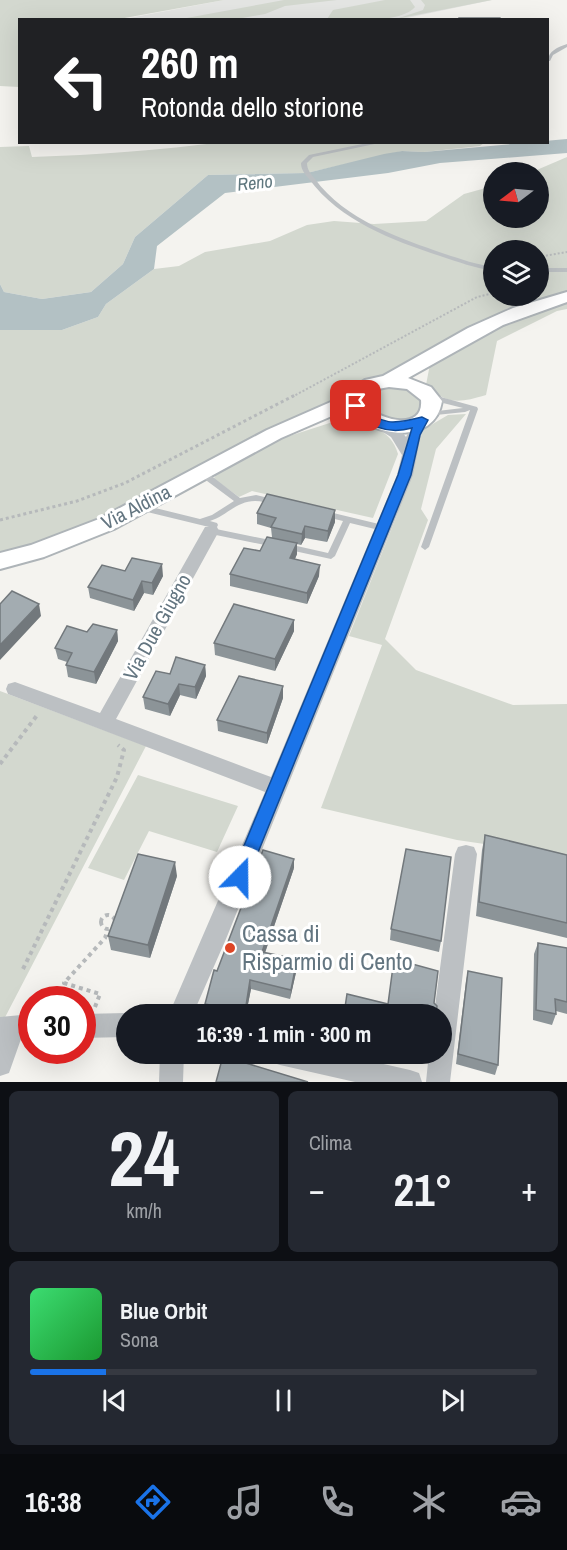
<!DOCTYPE html>
<html lang="it">
<head>
<meta charset="utf-8">
<style>
  :root { --surface:#171b24; --page:#242831; --text:#f1f3f6; --muted:#9ea1a6; --line:#363941; --accent:#1a73e8 }
  body { margin:0; font-family:"Archivo Narrow",sans-serif; background:var(--page); color:var(--text); height:100vh; display:flex; flex-direction:column; font-size:22px; white-space:nowrap }
  * { box-sizing:border-box; margin:0 }
  p { font-size:20px; color:var(--muted) }
  .icon { flex:none; width:33px; height:33px; fill:none; stroke:currentColor; stroke-width:2; stroke-linecap:round; stroke-linejoin:round }
  .map { position:relative; height:1082px; overflow:hidden }
  .details { display:flex; flex-direction:column; gap:9px; padding:9px; background:#0d0f14; flex:1 }
  .details>* { flex:none }
  .banner { position:absolute; left:18px; top:18px; width:531px; height:126px; border-radius:0px; box-shadow:0 6px 24px #0002; background:#202124; color:#fff; overflow:hidden }
  .needle { width:39px; rotate:254deg }
  .fabs { position:absolute; left:483px; top:162px; display:grid; gap:12px }
  .fabs a { display:grid; place-items:center; width:66px; height:66px; border-radius:50%; background:var(--surface); box-shadow:0 6px 24px #0002; font-size:30px }
  .speed { position:absolute; left:18px; top:986px; display:flex; gap:12px; font-size:30px; font-weight:700; text-align:center }
  .speed>* { display:grid; place-content:center; width:78px; height:78px; border-radius:50%; background:var(--surface); box-shadow:0 6px 24px #0002; line-height:1 }
  .speed .limit { border:9px solid #d22; background:#fff; color:#111 }
  .pin { position:absolute; display:grid; place-items:center; width:51px; height:51px; color:#fff; margin:-26px; border-radius:12px; box-shadow:0 3px 9px #0006 }
  .me { position:absolute; width:66px; margin:-33px; rotate:22deg; stroke-linejoin:round; filter:drop-shadow(0 0 4px #0008) }
  .turn { display:flex; align-items:center; gap:21px; height:126px; padding:0 24px; font-size:27px }
  .turn .icon { width:78px; height:78px; stroke-width:2.5 }
  .turn b { display:block; font-size:42px; line-height:51px }
  .big { font-size:45px; font-weight:700; line-height:1.1 }
  .details .tile { flex:1; display:flex; flex-direction:column; justify-content:center; gap:9px; min-width:0; padding:0 21px; border-radius:9px; background:var(--page) }
  .details .dial { align-items:center; gap:0 }
  .dial b { font-size:78px; line-height:1 }
  .song { display:flex; align-items:center; gap:18px }
  .cover { width:72px; height:72px; border-radius:9px; background:linear-gradient(135deg,hsl(140 70% 55%),hsl(130 70% 35%)) }
  .played { height:6px; border-radius:3px; background:linear-gradient(90deg,var(--accent) 15%,var(--line) 15%) }
  .keys { display:flex; justify-content:space-around; direction:ltr }
  .heat { display:flex; justify-content:space-between; align-items:center; font-size:33px; direction:ltr }
  .details .tiles { flex:1; display:grid; gap:9px; grid-template-columns:1fr 1fr }
  .tile:last-child { grid-column:span 2 }
  .trip { position:absolute; left:116px; top:1004px; width:336px; height:60px; border-radius:30px; background:var(--surface); box-shadow:0 6px 24px #0002; font-weight:700; line-height:60px; text-align:center }
  .menu { display:flex; height:96px; justify-content:space-around; align-items:center; background:#090b0e; color:var(--muted) }
  .menu .icon { width:42px; height:42px }
  .menu .active { color:var(--accent) }
  .menu b { font-size:27px; color:var(--text) }
  .map>svg:first-child { display:block }
  .built { fill:#e4e5e3 }
  .green { fill:#d3d8cf; fill-rule:evenodd }
  .water { fill:#b3c1c4 }
  .lines { fill:none; stroke-linecap:round; stroke-linejoin:round }
  .secondary-casing { stroke:#aeb4b8; stroke-width:4 }
  .path-far2 { stroke:#b6b9bb; stroke-width:2; stroke-dasharray:2 2; stroke-linecap:butt }
  .path-far1 { stroke:#b6b9bb; stroke-width:3; stroke-dasharray:3 3; stroke-linecap:butt }
  .path { stroke:#b6b9bb; stroke-width:4; stroke-dasharray:4 4; stroke-linecap:butt }
  .lane { fill:#bcc0c3; fill-rule:evenodd }
  .street { fill:#bcc0c3; fill-rule:evenodd }
  .secondary { fill:#fff; fill-rule:evenodd }
  .wall { fill:#8c9498 }
  .shaded-wall { fill:#72787c }
  .building { fill:#a3acb1; stroke:#72787c; stroke-width:1.5 }
  .route { fill:#1a73e8; stroke:#114b97; stroke-width:1.5 }
  .poi-dot { fill:#de4525; stroke:#fff; stroke-width:2 }
  .labels { text-anchor:middle; stroke-width:6; stroke-linejoin:round; paint-order:stroke }
  .far-water-label { font-size:18px; font-style:italic; fill:#5f777e; stroke:#fff }
  .street-label { font-size:20px; fill:#637580; stroke:#fff }
  .near-poi-label { font-size:24px; fill:#637580; stroke:#fff; text-anchor:start }
</style>
</head>
<body>
<div class="map">
<svg width="567" height="1082" viewBox="0 0 567 1082">
  <rect width="100%" height="100%" fill="#f4f3ef"/>
  <!-- built -->
  <path class="built" d="M224,0H492L402,19L119,20Z"/>
  <!-- green -->
  <path class="green" d="M0,0H224L119,19L20,20L19,87L0,86Z
    M284,0H337L285,6L265,14L237,19H181Z
    M385,0H410L415,7C400,24 349,20 327,19L333,10Z
    M421,0H492L396,19L423,10L425,5Z
    M224,142L484,143L480,146L424,152L402,151L307,173L208,175L135,237L123,264L91,292L42,299L4,292L0,284V147L29,146L32,157C96,155 160,150 224,142Z
    M567,157V294L508,308L398,369L362,382L154,502L0,563V330H62L98,317L106,304L154,269L179,266L205,252L270,241L307,225L334,221L374,224L426,221L464,194L493,186L494,218H538V172H532ZM494,250H538V296H494Z
    M567,302V309L557,311L497,341L486,395C459,403 447,405 426,385L430,364L527,312Z
    M389,386L409,388L422,397L421,414C396,425 387,422 365,407L367,396L380,387Z
    M466,414L436,449L421,509L428,520L385,639L416,670L513,705L567,704V856L457,840L321,808L382,645L349,636L397,515L419,432L448,415Z
    M339,420C364,421 391,428 398,454L373,518L252,491L239,497L214,479L216,471L277,440Z
    M0,691L146,746L0,1027Z
    M138,775L238,806L217,852L149,831L124,880L88,868Z"/>
  <!-- water -->
  <path class="water" d="M567,139V153L440,163L388,173L225,193L157,246L154,269L106,304L98,317L62,330H0V284L4,292L42,299L91,292L123,264L135,237L208,175L307,173L384,154L402,151L424,152Z"/>
  <g class="lines">
    <!-- secondary casing -->
    <g class="secondary-casing">
      <path id="secondary" d="M567,292V302L503,325L408,378L431,387L442,401C435,447 370,437 348,409L281,438L114,529L44,557L0,569V553L31,545L99,519L267,430L333,401L365,380L383,376L468,328L513,308ZM389,387L407,389L421,400C424,431 380,421 366,405L369,395L378,389Z"/>
    </g>
    <!-- path-far2 -->
    <path class="path-far2" d="M538,257L567,252
      M292,397L477,297L494,293"/>
    <!-- path-far1 -->
    <path class="path-far1" d="M0,520L77,501L125,483L295,395"/>
    <!-- path -->
    <path class="path" d="M0,764L38,714
      M101 922a7 7 0 1 1 14 0a7 7 0 1 1-14 0Z
      M23,969L117,777L124,750L118,745
      M95,1007L100,994L64,983L105,938L108,929"/>
    <!-- lane -->
    <path class="lane" d="M567,44V47L553,55L550,61H548C548,51 558,47 567,44Z
      M372,142H384L313,157L307,163C307,170 311,174 315,179C345,220 399,238 445,254C461,259 477,265 494,267V271C475,268 458,262 440,256C392,240 340,221 309,179C305,174 301,170 301,163L309,155Z
      M538,268H567V272H538Z
      M431,396H437L477,407L478,409L429,547L425,550L421,547L470,410L465,412L426,416L425,414L429,412L463,408L431,400L430,398Z
      M199,471H205L240,498L256,495L277,500L278,502L277,504L274,505C268,503 261,501 255,501C237,501 226,516 210,521L217,523L218,525L216,529L275,541L279,544L278,546L275,547L211,534L207,531L209,527L139,510L135,507L139,504L200,519L212,515L234,501L199,475L198,473Z
      M325,511L383,525L387,528L383,531L350,523L335,556L331,559L285,549L284,547L288,544L328,553L343,521L322,516L321,514Z"/>
    <!-- street -->
    <path class="street" d="M422,416L429,420L421,435L413,475L226,939L193,1014H169L265,792L8,694L6,689L8,684L15,682L100,713L205,527H217L219,531L116,719L271,777L397,475L402,455L391,437L368,423L370,420C381,417 400,427 406,437L417,417Z
      M466,845L474,847L477,854L450,1082H426L429,1053H441V1014H434L455,854L458,847Z
      M126,1013V1037L82,1038V1014Z
      M32,1014V1038L21,1039L9,1073L0,1076V1017Z
      M160,1053H184L183,1082H159Z
      M268,1053H335L410,1070L419,1073L422,1082H355L280,1065L271,1062Z"/>
    <!-- secondary -->
    <use href="#secondary" class="secondary"/>
  </g>
  <!-- wall -->
  <path class="wall" d="M257,513L335,522L327,542L305,538L301,545L297,544V554L295,559L319,576L307,604L230,586V574L260,551L272,537L271,528L257,524Z
    M125,571L163,576L153,595L144,593L134,611L90,598L88,587Z
    M294,620V631L275,671L215,655L214,643Z
    M117,630L118,641L96,684L68,677L66,665L67,662L58,659L55,648L87,632Z
    M205,665L206,676L196,699L180,695L170,716L145,709L143,697L170,674Z
    M283,698L267,744L218,731L217,720Z
    M485,835L567,855V938L476,916L482,850Z
    M294,868L265,953L297,968L290,999L251,989L246,1014H212L206,1013L205,1004L217,971Z
    M177,876L150,958L111,950L108,936Z
    M391,929L441,941L439,952L390,940Z
    M538,943L567,948V1014L556,1011V1014L552,1025L533,1020L534,954Z
    M468,971L498,1065L495,1075L456,1064L466,981Z
    M412,1053H429L426,1056Z"/>
  <!-- shaded-wall -->
  <path class="shaded-wall" d="M335,510V522L327,542L328,531Z
    M305,526V538L301,545L302,534Z
    M297,543V554L290,570V558Z
    M162,564L163,576L153,595L152,583Z
    M320,565L319,576L307,604V593Z
    M142,581L144,593L134,611L133,600Z
    M39,604L41,616L0,660V645Z
    M294,620V631L275,671V659Z
    M117,630L118,641L96,684L94,672Z
    M205,665L206,676L196,699L195,687Z
    M179,684L180,695L170,716L168,704Z
    M283,686V698L267,744V733Z
    M294,859V868L262,961V952Z
    M175,862L177,876L150,958L148,945Z
    M297,959V968L290,999L291,990Z
    M250,980L251,989L246,1014H245Z"/>
  <!-- building -->
  <path class="building" d="M459,18H500L501,20H459Z
    M267,494L335,510L328,531L305,526L302,534L271,527L276,518L257,513Z
    M267,537L297,543L290,558L320,565L307,593L230,574L244,548L260,551Z
    M132,558L162,564L152,583L142,581L133,600L88,587L102,565L125,571Z
    M12,591L39,604L0,645V604Z
    M234,604L294,620L275,659L214,643Z
    M93,624L117,630L94,672L66,665L72,653L55,648L67,626L87,632Z
    M176,657L205,665L195,687L179,684L168,704L143,697L156,671L170,674Z
    M239,676L283,686L267,733L217,720Z
    M485,835L567,855V923L479,902Z
    M406,849L451,857L441,941L391,929Z
    M263,850L294,859L262,952L297,959L291,990L250,980L245,1012L205,1004L214,970L217,971Z
    M138,854L175,862L148,945L108,936Z
    M538,943L567,948V1002L555,999L556,1014L536,1010Z
    M394,959L438,971L434,1003L437,1006L436,1014H344L347,994L388,1004Z
    M468,971L502,978L498,1065L458,1054Z
    M223,1056L308,1082H216Z"/>
  <!-- route -->
  <path class="route" d="M352,403H361C380,427 395,424 422,417L428,420L420,435L411,475L248,877L246,882L240,885L233,882L231,877L398,475L412,428C387,435 365,426 350,406Z"/>
  <!-- markers -->
  <circle class="poi-dot" cx="230" cy="948" r="6"/>
  <g class="labels">
    <!-- far-water labels -->
    <g class="far-water-label">
      <text transform="translate(255 183) rotate(-6)" y="6">Reno</text>
    </g>
    <!-- street labels -->
    <g class="street-label">
      <text transform="translate(136 507) rotate(-27)" y="7">Via Aldina</text>
      <text transform="translate(157 627) rotate(-61)" y="7">Via Due Giugno</text>
    </g>
    <!-- near-poi labels -->
    <g class="near-poi-label">
      <text x="242" y="942">Cassa di<tspan x="242" dy="28">Risparmio di Cento</tspan></text>
    </g>
  </g>
</svg>
<div class="fabs">
<a><svg class="needle" viewBox="-14 -14 28 28"><path d="M0-13l5 13h-10z" fill="#e53935"/><path d="M0 13l5-13h-10z" fill="#9ea1a6"/></svg></a>
<a><svg class="icon" aria-label="layers" viewBox="0 0 24 24"><path d="M12 4l9 5-9 5-9-5zM3 14l9 5 9-5"/></svg></a>
</div>
<div class="speed"><div class="limit">30</div></div>
<div class="pin" style="left:356px;top:406px;background:#d93025"><svg class="icon" aria-label="arrive" viewBox="0 0 24 24"><path d="M6 21V4h12l-3 4 3 4H6"/></svg></div>
<svg class="me" style="left:240px;top:877px" viewBox="-20 -20 40 40"><circle r="19" fill="#fff"/><path d="M0-13L10 11 0 6-10 11z" fill="#1a73e8"/></svg>
<div class="trip">16:39 · 1 min · 300 m</div>
<div class="banner">
<div class="turn"><svg class="icon" aria-label="left" viewBox="0 0 24 24"><path d="M17 20v-9H6M10 6l-5 5 5 5"/></svg><div><b>260 m</b>Rotonda dello storione</div></div>
</div>
</div>
<section class="details">
<div class="tiles">
<div class="tile dial"><b>24</b><p>km/h</p></div>
<div class="tile"><p>Clima</p>
<div class="heat"><a>−</a><b class="big">21°</b><a>+</a></div>
</div>
<div class="tile">
<div class="song"><i class="cover"></i><div><b>Blue Orbit</b><p>Sona</p></div></div>
<div class="played"></div>
<div class="keys"><svg class="icon" aria-label="previous" viewBox="0 0 24 24"><path d="M18 5L8 12l10 7zM5 5v14"/></svg><svg class="icon" aria-label="pause" viewBox="0 0 24 24"><path d="M8 5v14M16 5v14"/></svg><svg class="icon" aria-label="next" viewBox="0 0 24 24"><path d="M6 5l10 7-10 7zM19 5v14"/></svg></div>
</div>
</div>
</section>
<nav class="menu">
<b>16:38</b>
<svg class="icon active" aria-label="directions" viewBox="0 0 24 24"><path d="M12 3l9 9-9 9-9-9zM9 14v-3h6M13 9l2 2-2 2"/></svg>
<svg class="icon" aria-label="music" viewBox="0 0 24 24"><path d="M9 18V5l10-2v13"/><circle cx="6" cy="18" r="3"/><circle cx="16" cy="16" r="3"/></svg>
<svg class="icon" aria-label="phone" viewBox="0 0 24 24"><path d="M5 4h4l2 5-3 2q2 4 5 5l2-3 5 2v4C11 20 4 13 5 4z"/></svg>
<svg class="icon" aria-label="climate" viewBox="0 0 24 24"><path d="M12 3v18M4 7l16 10M4 17L20 7"/></svg>
<svg class="icon" aria-label="car" viewBox="0 0 24 24"><path d="M5 17H2v-5l4-1 3-4h7l3 4 3 1v5h-3M9 17h6M6 11h13"/><circle cx="7" cy="17" r="2"/><circle cx="17" cy="17" r="2"/></svg>
</nav>
</body>
</html>
